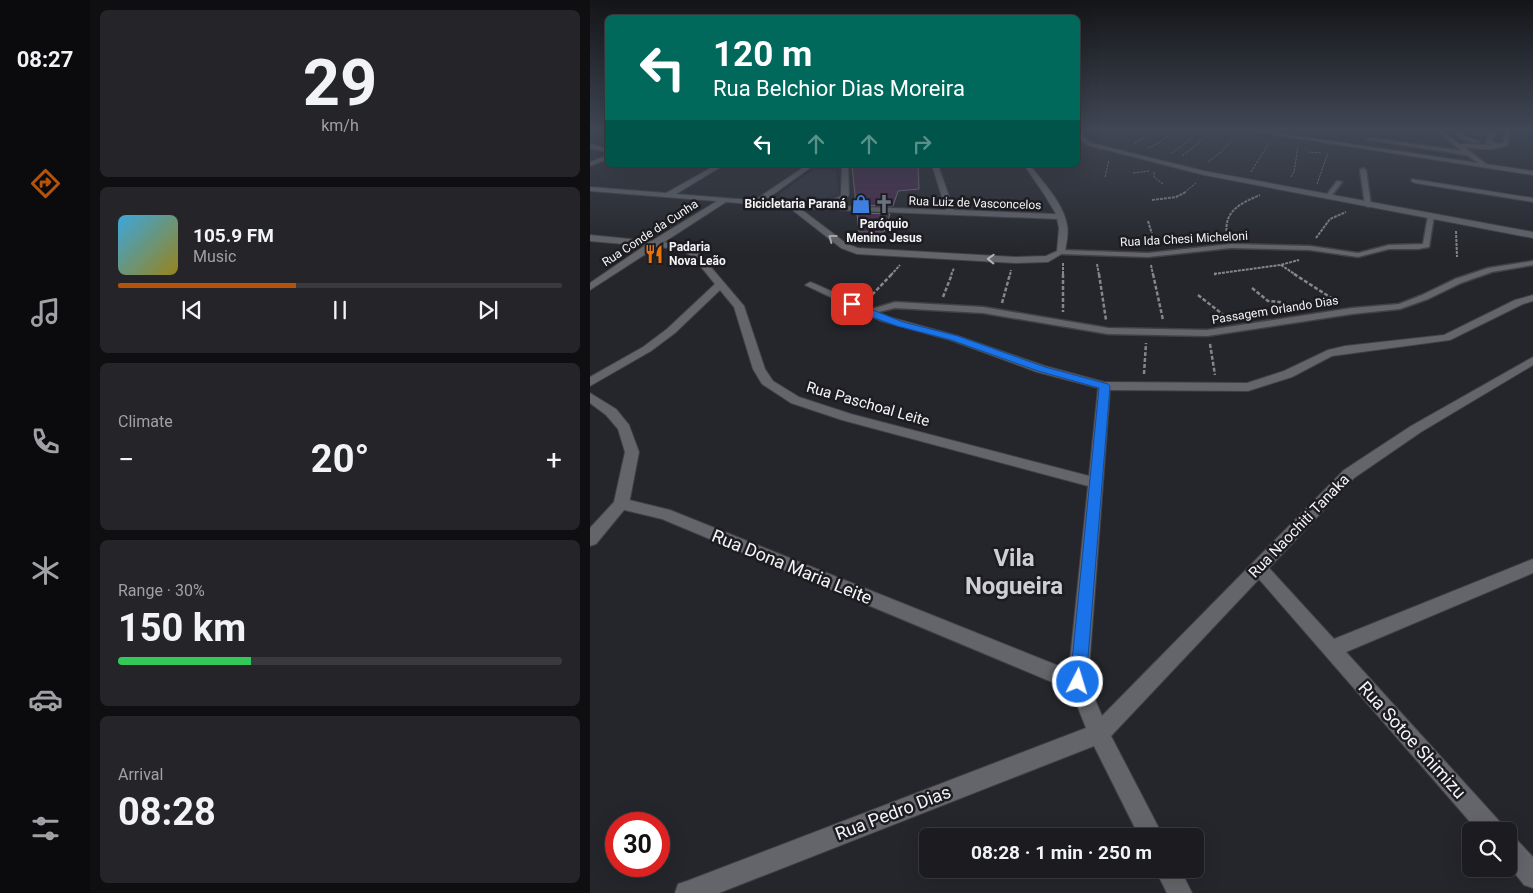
<!DOCTYPE html>
<html lang="en">
<head>
<meta charset="utf-8">
<style>
  :root { --surface:#1c1c20; --page:#252529; --text:#f1f3f6; --muted:#a0a1a5; --line:#3a3a3e; --accent:#b45309 }
  body { margin:0; font-family:Roboto,sans-serif; background:var(--page); color:var(--text); height:100vh; display:flex; flex-direction:column; font-size:19px; white-space:nowrap }
  * { box-sizing:border-box; margin:0 }
  p { font-size:16px; color:var(--muted) }
  .icon { flex:none; width:28px; height:28px; fill:none; stroke:currentColor; stroke-width:2; stroke-linecap:round; stroke-linejoin:round }
  .map { position:relative; flex:1; overflow:hidden }
  .details { display:flex; flex-direction:column; gap:10px; padding:10px; background:#0f0f12; width:500px }
  .details>* { flex:none }
  .banner { position:absolute; left:15px; top:15px; width:475px; height:152px; border-radius:8px; box-shadow:0 5px 20px #0002,0 0 0 1px var(--line); background:#00695c; color:#fff; overflow:hidden }
  .controls { position:absolute; left:872px; top:822px; display:grid; gap:10px }
  .controls a { display:grid; place-items:center; width:55px; height:55px; border-radius:8px; background:var(--surface); box-shadow:0 5px 20px #0002,0 0 0 1px var(--line); font-size:25px }
  .speed { position:absolute; left:15px; top:812px; display:flex; gap:10px; font-size:25px; font-weight:700; text-align:center }
  .speed>* { display:grid; place-content:center; width:65px; height:65px; border-radius:50%; background:var(--surface); box-shadow:0 5px 20px #0002,0 0 0 1px var(--line); line-height:1 }
  .speed .limit { border:8px solid #d22; background:#fff; color:#111 }
  .pin { position:absolute; display:grid; place-items:center; width:42px; height:42px; color:#fff; margin:-21px; border-radius:10px; box-shadow:0 2px 8px #0006 }
  .me { position:absolute; width:55px; margin:-28px; rotate:5deg; stroke-linejoin:round; filter:drop-shadow(0 0 4px #0008) }
  .turn { display:flex; align-items:center; gap:18px; height:105px; padding:0 25px; font-size:22px }
  .turn .icon { width:65px; height:65px; stroke-width:2.5 }
  .turn b { display:block; font-size:35px; line-height:42px }
  .lanes { display:flex; align-items:center; height:48px; padding:0 25px; background:#0003; justify-content:center; gap:25px; direction:ltr }
  .lanes .off { opacity:.35 }
  .big { font-size:38px; font-weight:700; line-height:1.1 }
  .details .widget { flex:1; display:flex; flex-direction:column; justify-content:center; gap:8px; min-width:0; padding:0 18px; border-radius:8px; background:var(--page) }
  .details .dial { align-items:center; gap:0 }
  .dial b { font-size:65px; line-height:1 }
  .song { display:flex; align-items:center; gap:15px }
  .cover { width:60px; height:60px; border-radius:8px; background:linear-gradient(135deg,hsl(200 70% 55%),hsl(50 70% 35%)) }
  .played { height:5px; border-radius:2px; background:linear-gradient(90deg,var(--accent) 40%,var(--line) 40%) }
  .keys { display:flex; justify-content:space-around; direction:ltr }
  .heat { display:flex; justify-content:space-between; align-items:center; font-size:28px; direction:ltr }
  .charge { height:8px; border-radius:4px; background:linear-gradient(90deg,#34c759 30%,var(--line) 0) }
  .trip { position:absolute; left:329px; top:828px; width:285px; height:50px; border-radius:8px; background:var(--surface); box-shadow:0 5px 20px #0002,0 0 0 1px var(--line); font-weight:700; line-height:50px; text-align:center }
  main { display:flex; flex:1; min-height:0 }
  .tabs { display:flex; flex-direction:column; width:90px; justify-content:space-around; align-items:center; background:#0b0b0d; color:var(--muted) }
  .tabs .icon { width:35px; height:35px }
  .tabs .on { color:var(--accent) }
  .tabs b { font-size:22px; color:var(--text) }
  .map>svg:first-child { display:block }
  .built { fill:#30313b }
  .building { fill:#49284b; stroke:#797579 }
  .lines { fill:none; stroke-linecap:round; stroke-linejoin:round }
  .service-casing { stroke:#414145; stroke-width:3 }
  .minor-casing { stroke:#414145; stroke-width:2 }
  .tertiary-casing { stroke:#414145; stroke-width:2 }
  .path-far2 { stroke:#86868a; stroke-width:1; stroke-dasharray:2.5 1; stroke-linecap:butt }
  .path-far1 { stroke:#86868a; stroke-width:2; stroke-dasharray:3 1; stroke-linecap:butt }
  .path { stroke:#86868a; stroke-width:2.5; stroke-dasharray:4 2; stroke-linecap:butt }
  .service { fill:#64656a; fill-rule:evenodd }
  .minor { fill:#64656a; fill-rule:evenodd }
  .tertiary { fill:#64656a; fill-rule:evenodd }
  .oneway { stroke:#b3b4b8 }
  .route { fill:#1a73e8; stroke:#114b97 }
  .labels { text-anchor:middle; stroke-width:5; stroke-linejoin:round; paint-order:stroke }
  .far-street-label { font-size:12px; fill:#f4f4f7; stroke:#1c1c21 }
  .far-poi-label { font-size:12px; font-weight:bold; fill:#f4f4f7; stroke:#1c1c21; text-anchor:end }
  .street-label { font-size:15px; fill:#f4f4f7; stroke:#1c1c21 }
  .near-street-label { font-size:18px; fill:#f4f4f7; stroke:#1c1c21 }
  .near-district-label { font-size:24px; font-weight:bold; fill:#cecfd5; stroke:#1c1c21 }
</style>
</head>
<body>
<main>
<nav class="tabs">
<b>08:27</b>
<svg class="icon on" aria-label="directions" viewBox="0 0 24 24"><path d="M12 3l9 9-9 9-9-9zM9 14v-3h6M13 9l2 2-2 2"/></svg>
<svg class="icon" aria-label="music" viewBox="0 0 24 24"><path d="M9 18V5l10-2v13"/><circle cx="6" cy="18" r="3"/><circle cx="16" cy="16" r="3"/></svg>
<svg class="icon" aria-label="phone" viewBox="0 0 24 24"><path d="M5 4h4l2 5-3 2q2 4 5 5l2-3 5 2v4C11 20 4 13 5 4z"/></svg>
<svg class="icon" aria-label="climate" viewBox="0 0 24 24"><path d="M12 3v18M4 7l16 10M4 17L20 7"/></svg>
<svg class="icon" aria-label="car" viewBox="0 0 24 24"><path d="M5 17H2v-5l4-1 3-4h7l3 4 3 1v5h-3M9 17h6M6 11h13"/><circle cx="7" cy="17" r="2"/><circle cx="17" cy="17" r="2"/></svg>
<svg class="icon" aria-label="filters" viewBox="0 0 24 24"><path d="M4 7h16M4 17h16"/><circle cx="9" cy="7" r="2"/><circle cx="15" cy="17" r="2"/></svg>
</nav>
<section class="details">
<div class="widget dial"><b>29</b><p>km/h</p></div>
<div class="widget">
<div class="song"><i class="cover"></i><div><b>105.9 FM</b><p>Music</p></div></div>
<div class="played"></div>
<div class="keys"><svg class="icon" aria-label="previous" viewBox="0 0 24 24"><path d="M18 5L8 12l10 7zM5 5v14"/></svg><svg class="icon" aria-label="pause" viewBox="0 0 24 24"><path d="M8 5v14M16 5v14"/></svg><svg class="icon" aria-label="next" viewBox="0 0 24 24"><path d="M6 5l10 7-10 7zM19 5v14"/></svg></div>
</div>
<div class="widget"><p>Climate</p>
<div class="heat"><a>−</a><b class="big">20°</b><a>+</a></div>
</div>
<div class="widget"><p>Range · 30%</p><b class="big">150 km</b><div class="charge"></div></div>
<div class="widget"><p>Arrival</p><b class="big">08:28</b></div>
</section>
<div class="map">
<svg width="943" height="893" viewBox="0 0 943 893">
  <rect width="100%" height="100%" fill="#25262b"/>
  <!-- built -->
  <path class="built" d="M224,169L246,170L249,195L223,202L207,201L188,195Z"/>
  <!-- building -->
  <path class="building" d="M262,165H328L329,189L308,191L303,206L266,205Z
    M267,213L300,214L294,232H269Z"/>
  <g class="lines">
    <!-- service casing -->
    <g class="service-casing">
      <path id="service" d="M845,129H849L869,144L901,145L896,143L899,136L884,134V132L899,133L901,129H905V135L902,142L910,144L913,143L916,129H920L918,144C906,152 888,148 874,147L896,164L894,167L877,155L776,139L778,138L872,151Z
        M860,129H865L876,137L890,141L887,143L872,139Z
        M0,144L18,149V152L0,148Z
        M773,168L776,170L781,205L778,207L775,205L770,170Z
        M747,181L752,182L740,198H736L735,197Z
        M841,214L844,216L839,247L828,249H799L768,257L720,250L641,248L558,257L471,254L467,252L471,250L558,253L641,244L720,246L768,253L799,245L833,244L838,216Z
        M943,261V265L902,272L871,283L838,299L810,309L762,314L617,336L518,334L393,313L305,308L276,315L272,312L305,302L393,307L518,328L617,330L762,308L809,304L832,295L865,279L898,268Z"/>
    </g>
    <!-- minor casing -->
    <g class="minor-casing">
      <path id="minor" d="M488,129H492L494,137L501,143L614,171L943,232V238L614,175L497,145L488,138Z
        M18,155V159L0,166V162Z
        M126,165H134L86,194L135,198L139,200L138,202L0,191V187L76,193Z
        M342,165H348L364,210L466,214L454,194L434,165H440C453,183 473,202 477,225C479,234 476,243 475,252L458,262L425,263L267,254L251,248L196,205L203,203L257,244L268,248L425,257L456,256L467,251L469,228L467,219L222,209L218,207L222,205L356,210Z
        M822,179L943,198V202L825,183L821,181Z
        M0,235L91,244L109,253L154,306L175,369L183,381L209,397L261,414L499,476L508,388L447,372L360,340L291,321L215,285L220,282L223,283L299,317L368,336L455,366L514,382L657,383L694,371L738,350L755,346L854,335L925,300L943,295V301L933,304L860,340L742,356L702,377L658,391L520,390L498,683L512,716L754,470L821,426L943,357V365L831,432L764,478L679,568L744,639L943,559V573L756,652L911,823L915,831H888L669,579L521,736L573,836H549L504,746L129,893H85L88,884L97,881L496,728L481,690L72,519L26,508L23,504L26,500L31,498L80,510L479,670L498,486L252,420L201,403L172,384L163,369L144,307L130,290L85,333L61,351L0,386V377L53,347L77,329L125,284L103,257L89,249L0,241Z
        M919,836L927,840L943,857V888L934,885L919,866Z
        M565,869H590L602,893H577Z"/>
    </g>
    <!-- tertiary casing -->
    <g class="tertiary-casing">
      <path id="tertiary" d="M648,129H660L943,171V175Z
        M217,165H224L174,201L222,205L249,197L251,195L252,165H258L259,195L255,201L222,209L136,202L0,290V283L60,242L132,198L165,200Z
        M0,393L26,409L39,425L49,452L39,504L6,544L0,546V528L24,502L35,452L28,429L16,415L0,403Z"/>
    </g>
    <!-- path-far2 -->
    <path class="path-far2" d="M544,144L566,129
      M558,148L569,143L586,129
      M718,152L731,153
      M582,153L613,129
      M592,156L626,129
      M618,162L631,152L644,137
      M564,172V177L573,184
      M661,172L679,143
      M543,173L559,171
      M515,177L519,160
      M701,177L704,172L708,147
      M727,184L738,153
      M594,193L606,183"/>
    <!-- path-far1 -->
    <path class="path-far1" d="M562,200L586,197L596,192
      M558,221L565,244
      M866,231L867,257
      M637,235C633,211 651,203 670,195
      M726,238L740,219L756,212
      M473,263V275
      M507,264L509,275
      M561,265L563,275
      M691,265L706,275
      M624,274L690,265L709,260
      M301,275L310,265
      M361,275L364,268
      M420,275L421,270"/>
    <!-- path -->
    <path class="path" d="M473,274V312
      M509,274L516,320
      M563,274L573,320
      M624,274H626
      M704,274L746,301
      M662,288L678,301L690,302L696,308
      M608,295L636,317
      M353,297L362,274
      M278,299L302,274
      M412,303L420,274
      M620,344L625,375
      M554,374L556,343"/>
    <!-- service -->
    <use href="#service" class="service"/>
    <!-- minor -->
    <use href="#minor" class="minor"/>
    <!-- tertiary -->
    <use href="#tertiary" class="tertiary"/>
  </g>
  <!-- one-way arrows -->
  <defs><path id="oneway-chevron" d="M-2-3.5L2.5 0L-2 3.5" fill="none" stroke-width="1.6" stroke-linecap="round" stroke-linejoin="round" transform="scale(1.25)"/></defs>
  <g class="oneway">
    <use href="#oneway-chevron" transform="translate(242 238) rotate(-143)"/>
    <use href="#oneway-chevron" transform="translate(401 259) rotate(-178)"/>
  </g>
  <!-- sky -->
  <linearGradient id="sky" x2="0" y2="1"><stop stop-color="#141518"/><stop offset="0.51" stop-color="#404755"/><stop offset="1" stop-color="#404755" stop-opacity="0"/></linearGradient>
  <rect width="943" height="254" fill="url(#sky)"/>
  <!-- route -->
  <path class="route" d="M259,303H265L313,322L368,336L455,367L518,384L520,386L496,682L494,688L488,691L482,688L480,682L509,388L448,371L361,340L307,326L273,314L259,306Z"/>
  <!-- icons -->
  <defs>
    <g id="shop-bare" transform="scale(1.5)"><path d="M-5-2.5h2.3a2.7 3.5 0 0 1 5.4 0H5L5.5 6h-11ZM-1.5-2.5h3a1.5 2.3 0 0 0-3 0Z" fill="#3f7fe0" stroke="#1c1c21" stroke-width="2.5" paint-order="stroke"/></g>
    <g id="church-bare" transform="scale(1.5)"><path d="M-1.2-6h2.4v3.5h3.3v2.4h-3.3V6h-2.4V-.1h-3.3v-2.4h3.3Z" fill="#6b7280" stroke="#1c1c21" stroke-width="2.5" paint-order="stroke"/></g>
    <g id="restaurant-bare" transform="scale(1.5)"><path d="M-5-6h1v4h1v-4h1v4h1v-4h1v5L-1.5 .5V6h-2V.5L-5-1ZM5-6V6H3V1.5H1.5Q1.5-4 5-6Z" fill="#e8710a" stroke="#1c1c21" stroke-width="2.5" paint-order="stroke"/></g>
  </defs>
  <g fill-rule="evenodd">
    <use href="#shop-bare" x="271" y="204"/>
    <use href="#church-bare" x="294" y="204"/>
    <use href="#restaurant-bare" x="64" y="254"/>
  </g>
  <g class="labels">
    <!-- far-street labels -->
    <g class="far-street-label">
      <text transform="translate(385 203) rotate(2)" y="4">Rua Luiz de Vasconcelos</text>
      <text transform="translate(60 233) rotate(-33)" y="4">Rua Conde da Cunha</text>
      <text transform="translate(594 239) rotate(-3)" y="4">Rua Ida Chesi Micheloni</text>
      <text transform="translate(685 310) rotate(-9)" y="4">Passagem Orlando Dias</text>
    </g>
    <!-- far-poi labels -->
    <g class="far-poi-label">
      <text x="256" y="208">Bicicletaria Paraná</text>
      <text x="294" y="228" text-anchor="middle">Paróquio<tspan x="294" dy="14">Menino Jesus</tspan></text>
      <text x="79" y="251" text-anchor="start">Padaria<tspan x="79" dy="14">Nova Leão</tspan></text>
    </g>
    <!-- street labels -->
    <g class="street-label">
      <text transform="translate(278 404) rotate(16)" y="5">Rua Paschoal Leite</text>
      <text transform="translate(709 526) rotate(-46)" y="5">Rua Naochiti Tanaka</text>
    </g>
    <!-- near-street labels -->
    <g class="near-street-label">
      <text transform="translate(202 567) rotate(22)" y="6">Rua Dona Maria Leite</text>
      <text transform="translate(822 740) rotate(48)" y="6">Rua Sotoe Shimizu</text>
      <text transform="translate(303 813) rotate(-21)" y="6">Rua Pedro Dias</text>
    </g>
    <!-- near-district labels -->
    <g class="near-district-label">
      <text x="424" y="566">Vila<tspan x="424" dy="28">Nogueira</tspan></text>
    </g>
  </g>
</svg>
<div class="controls">
<a><svg class="icon" aria-label="search" viewBox="0 0 24 24"><circle cx="10" cy="10" r="6"/><path d="M15 15l6 6"/></svg></a>
</div>
<div class="speed"><div class="limit">30</div></div>
<div class="pin" style="left:262px;top:304px;background:#d93025"><svg class="icon" aria-label="arrive" viewBox="0 0 24 24"><path d="M6 21V4h12l-3 4 3 4H6"/></svg></div>
<svg class="me" style="left:488px;top:682px" viewBox="-20 -20 40 40"><circle r="17" fill="#1a73e8" stroke="#fff" stroke-width="3"/><path d="M0-11L8 9 0 5-8 9z" fill="#fff"/></svg>
<div class="trip">08:28 · 1 min · 250 m</div>
<div class="banner">
<div class="turn"><svg class="icon" aria-label="left" viewBox="0 0 24 24"><path d="M17 20v-9H6M10 6l-5 5 5 5"/></svg><div><b>120 m</b>Rua Belchior Dias Moreira</div></div>
<div class="lanes"><svg class="icon" aria-label="left" viewBox="0 0 24 24"><path d="M17 20v-9H6M10 6l-5 5 5 5"/></svg><svg class="icon off" aria-label="ahead" viewBox="0 0 24 24"><path d="M12 20V5M6 11l6-6 6 6"/></svg><svg class="icon off" aria-label="ahead" viewBox="0 0 24 24"><path d="M12 20V5M6 11l6-6 6 6"/></svg><svg class="icon off" aria-label="right" viewBox="0 0 24 24"><path d="M7 20v-9h11M14 6l5 5-5 5"/></svg></div>
</div>
</div>
</main>
</body>
</html>
